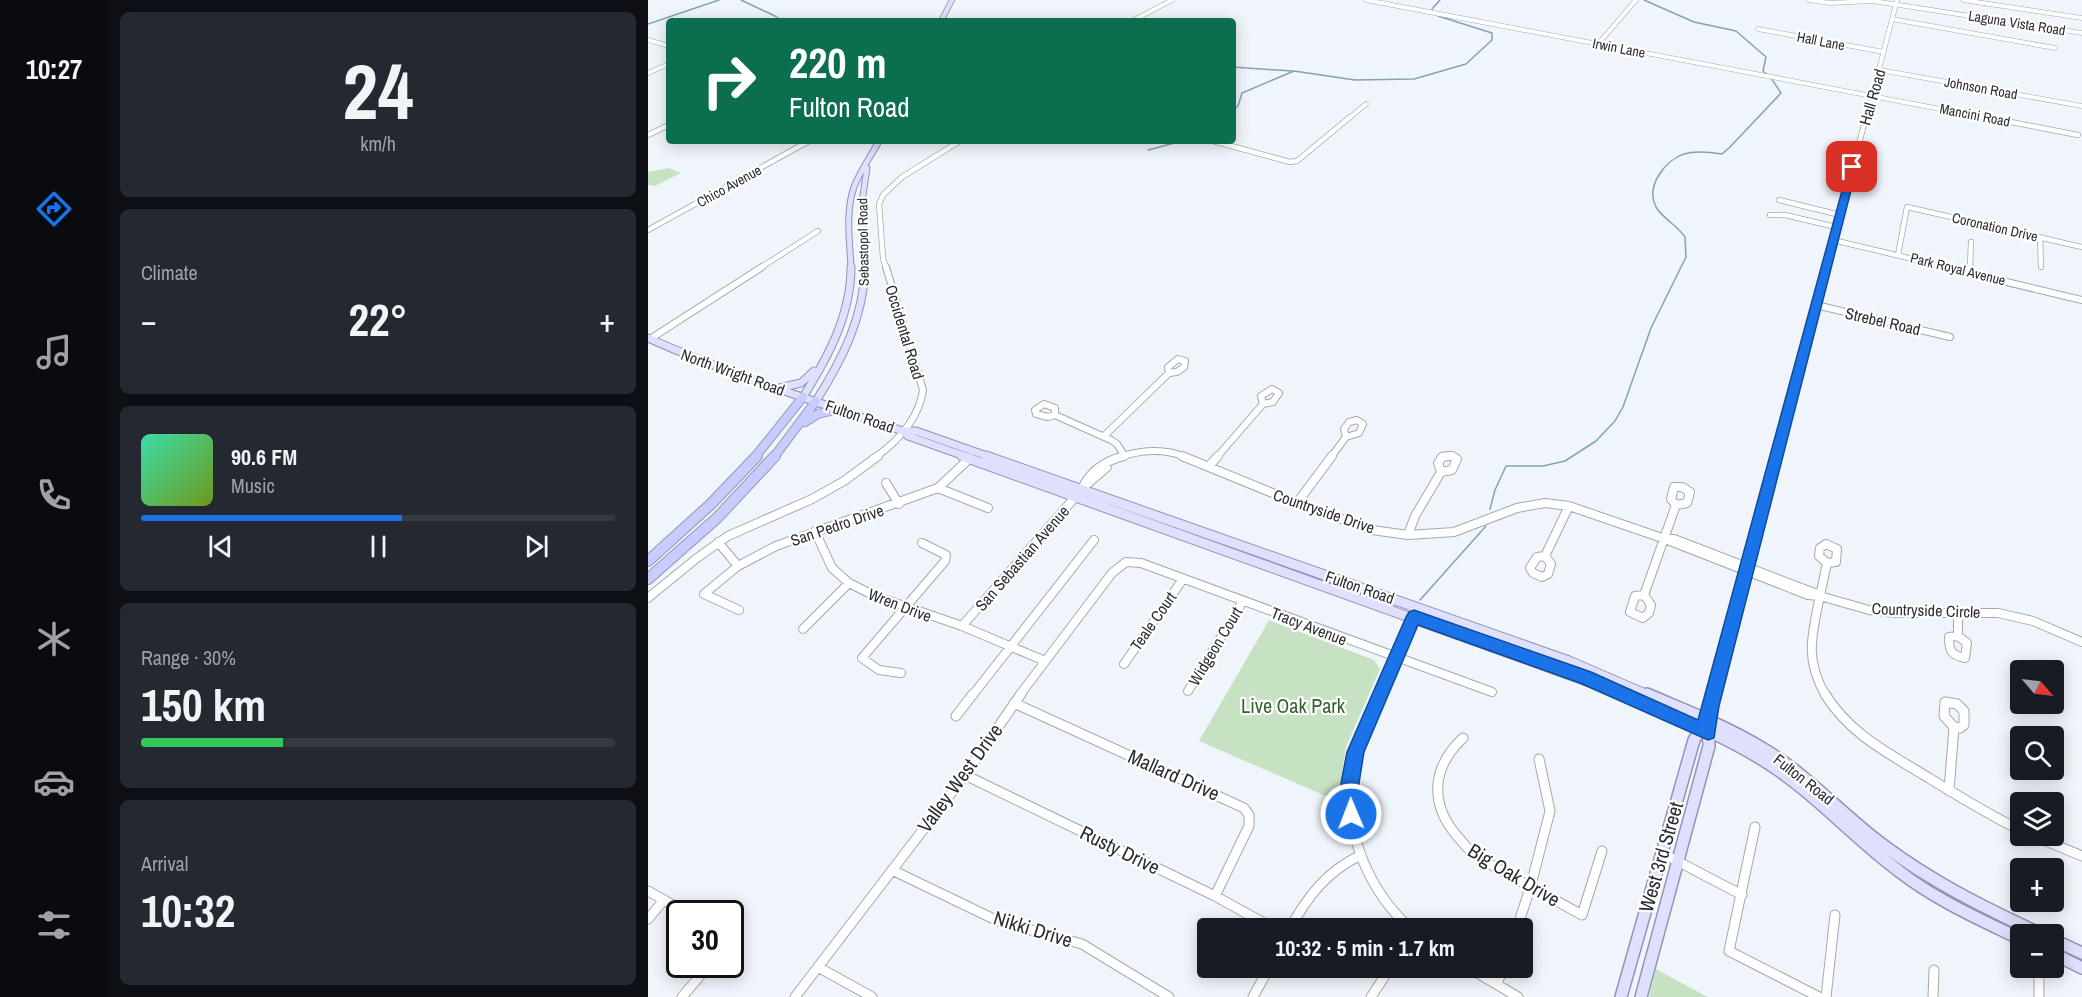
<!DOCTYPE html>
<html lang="en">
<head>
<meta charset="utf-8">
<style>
  :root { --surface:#171b24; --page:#242831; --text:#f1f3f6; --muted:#9ea1a6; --line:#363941; --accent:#1a73e8 }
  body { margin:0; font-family:"Archivo Narrow",sans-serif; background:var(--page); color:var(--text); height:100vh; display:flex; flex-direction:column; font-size:22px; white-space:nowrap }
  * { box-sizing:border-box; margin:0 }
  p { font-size:20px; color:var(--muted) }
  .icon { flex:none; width:33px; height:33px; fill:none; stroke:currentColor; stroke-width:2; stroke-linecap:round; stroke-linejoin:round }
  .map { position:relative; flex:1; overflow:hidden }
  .sheet { display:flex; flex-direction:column; gap:12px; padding:12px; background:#0d0f14; width:540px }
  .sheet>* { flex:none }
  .guide { position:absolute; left:18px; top:18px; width:570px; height:126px; border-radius:6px; box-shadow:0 3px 15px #0003; background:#0b6e4f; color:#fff; overflow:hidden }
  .needle { width:39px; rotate:118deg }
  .fabs { position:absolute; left:1362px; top:660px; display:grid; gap:12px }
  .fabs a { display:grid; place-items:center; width:54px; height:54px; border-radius:6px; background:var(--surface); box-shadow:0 3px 15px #0003; font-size:30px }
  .speed { position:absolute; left:18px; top:900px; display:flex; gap:12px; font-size:30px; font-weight:700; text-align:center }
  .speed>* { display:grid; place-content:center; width:78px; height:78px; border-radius:50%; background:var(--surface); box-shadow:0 3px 15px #0003; line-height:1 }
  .speed .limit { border:3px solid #111; border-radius:9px; background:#fff; color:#111 }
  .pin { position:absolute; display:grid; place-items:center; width:51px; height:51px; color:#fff; margin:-26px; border-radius:12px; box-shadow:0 3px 9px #0006 }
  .me { position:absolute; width:66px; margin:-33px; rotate:359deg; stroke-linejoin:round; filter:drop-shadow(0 0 4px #0008) }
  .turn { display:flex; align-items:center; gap:21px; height:126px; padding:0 24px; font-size:27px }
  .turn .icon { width:78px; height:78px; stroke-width:2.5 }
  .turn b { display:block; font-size:42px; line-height:51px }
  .big { font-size:45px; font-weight:700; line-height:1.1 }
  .sheet .card { flex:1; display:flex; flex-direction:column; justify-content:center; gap:9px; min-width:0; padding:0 21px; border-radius:9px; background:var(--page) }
  .sheet .dial { align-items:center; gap:0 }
  .dial b { font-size:78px; line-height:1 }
  .song { display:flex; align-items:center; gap:18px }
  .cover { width:72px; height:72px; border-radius:9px; background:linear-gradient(135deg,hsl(160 70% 55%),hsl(80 70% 35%)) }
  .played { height:6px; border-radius:3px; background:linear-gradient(90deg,var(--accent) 55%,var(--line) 55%) }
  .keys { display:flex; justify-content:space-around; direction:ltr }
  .heat { display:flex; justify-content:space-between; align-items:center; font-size:33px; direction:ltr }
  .charge { height:9px; border-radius:4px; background:linear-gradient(90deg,#34c759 30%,var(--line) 0) }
  .trip { position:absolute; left:549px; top:918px; width:336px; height:60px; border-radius:6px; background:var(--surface); box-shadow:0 3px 15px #0003; font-weight:700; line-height:60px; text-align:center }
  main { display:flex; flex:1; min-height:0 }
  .menu { display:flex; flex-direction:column; width:108px; justify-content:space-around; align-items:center; background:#090b0e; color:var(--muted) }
  .menu .icon { width:42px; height:42px }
  .menu .current { color:var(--accent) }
  .menu b { font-size:27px; color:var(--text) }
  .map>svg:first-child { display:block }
  .green { fill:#c7e1c3 }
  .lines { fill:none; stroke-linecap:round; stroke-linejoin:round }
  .stream { stroke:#84a2b6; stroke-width:1.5 }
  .minor-far4-casing { stroke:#a4a9af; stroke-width:5 }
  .minor-far3-casing { stroke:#a4a9af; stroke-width:6 }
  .minor-far2-casing { stroke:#a4a9af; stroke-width:8 }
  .minor-far1-casing { stroke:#a4a9af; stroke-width:10 }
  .minor-casing { stroke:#a4a9af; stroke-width:11 }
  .major-far4-casing { stroke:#9194b5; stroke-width:6 }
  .major-far3-casing { stroke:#9194b5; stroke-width:7 }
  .major-far2-casing { stroke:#9194b5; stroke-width:9 }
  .major-far1-casing { stroke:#9194b5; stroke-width:11 }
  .major-casing { stroke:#9194b5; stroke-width:14 }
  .highway-far1-casing { stroke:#9194b5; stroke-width:10 }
  .highway-casing { stroke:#9194b5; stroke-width:12 }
  .minor-far4 { stroke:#fff; stroke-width:4 }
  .minor-far3 { stroke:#fff; stroke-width:4.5 }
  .minor-far2 { stroke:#fff; stroke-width:6 }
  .minor-far1 { stroke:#fff; stroke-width:8 }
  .minor { stroke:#fff; stroke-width:9 }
  .major-far4 { stroke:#dee0fd; stroke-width:4.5 }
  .major-far3 { stroke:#dee0fd; stroke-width:5 }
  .major-far2 { stroke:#dee0fd; stroke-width:7 }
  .major-far1 { stroke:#dee0fd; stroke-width:9 }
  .major { stroke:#dee0fd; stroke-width:11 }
  .highway-far1 { stroke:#c8ccfc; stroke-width:8 }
  .highway { stroke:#c8ccfc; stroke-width:10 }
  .route { fill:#1a73e8; stroke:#114b97; stroke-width:1.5 }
  .labels { text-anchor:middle; stroke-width:4.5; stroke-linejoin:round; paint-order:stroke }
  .far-street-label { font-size:14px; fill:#2c2d30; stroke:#fff }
  .street-label { font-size:16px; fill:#2c2d30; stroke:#fff }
  .near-park-label { font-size:20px; fill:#376130; stroke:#fff }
  .near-street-label { font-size:20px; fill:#2c2d30; stroke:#fff }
</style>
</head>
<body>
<main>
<nav class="menu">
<b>10:27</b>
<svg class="icon current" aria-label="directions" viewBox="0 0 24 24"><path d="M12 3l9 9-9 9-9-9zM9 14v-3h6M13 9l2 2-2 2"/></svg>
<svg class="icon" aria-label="music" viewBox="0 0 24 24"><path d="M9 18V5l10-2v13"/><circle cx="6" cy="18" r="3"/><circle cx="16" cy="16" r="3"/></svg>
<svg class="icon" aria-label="phone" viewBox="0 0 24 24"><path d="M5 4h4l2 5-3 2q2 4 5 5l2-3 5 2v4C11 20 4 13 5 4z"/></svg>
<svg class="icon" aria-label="climate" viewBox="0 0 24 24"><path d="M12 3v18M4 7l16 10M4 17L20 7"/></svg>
<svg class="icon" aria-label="car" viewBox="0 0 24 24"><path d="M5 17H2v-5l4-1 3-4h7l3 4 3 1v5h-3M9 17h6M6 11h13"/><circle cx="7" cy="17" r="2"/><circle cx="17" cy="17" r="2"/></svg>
<svg class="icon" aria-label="filters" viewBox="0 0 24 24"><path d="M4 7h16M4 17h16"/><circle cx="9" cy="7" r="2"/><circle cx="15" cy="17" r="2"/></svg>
</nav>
<section class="sheet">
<div class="card dial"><b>24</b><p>km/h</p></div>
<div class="card"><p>Climate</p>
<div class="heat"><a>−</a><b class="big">22°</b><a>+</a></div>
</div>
<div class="card">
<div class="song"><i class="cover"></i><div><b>90.6 FM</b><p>Music</p></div></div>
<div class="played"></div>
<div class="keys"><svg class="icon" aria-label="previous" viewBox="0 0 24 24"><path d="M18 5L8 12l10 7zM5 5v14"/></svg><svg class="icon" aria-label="pause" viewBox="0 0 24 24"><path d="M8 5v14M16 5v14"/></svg><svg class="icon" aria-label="next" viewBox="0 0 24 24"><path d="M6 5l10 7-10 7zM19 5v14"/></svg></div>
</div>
<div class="card"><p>Range · 30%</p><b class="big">150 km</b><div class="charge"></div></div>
<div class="card"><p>Arrival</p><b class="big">10:32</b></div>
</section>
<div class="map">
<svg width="1434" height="997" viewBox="0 0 1434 997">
  <rect width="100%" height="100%" fill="#f0f5fb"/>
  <!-- green -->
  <path class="green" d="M21,168L33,173L7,186L0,185V172Z
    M621,620L726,660L732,669L698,747L689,801L551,741Z
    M1008,969L1013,972L1060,997H1001Z"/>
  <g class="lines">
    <!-- stream -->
    <path class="stream" d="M93,0L127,16L130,18L129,21
      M996,0L1046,22L1088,31L1118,57L1115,71L1120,75
      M784,9L792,0
      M0,24L71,0
      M585,67L644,71
      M585,110L590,106L594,93L646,71L707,80L766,79L818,64L844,40V33L790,16
      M500,150L534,141
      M842,509L847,490L858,466H895L917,461L948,441L967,421L975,407L1003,328L1038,257L1037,237C1029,225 1015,219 1008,207C997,187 1017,160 1036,154C1048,150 1062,152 1074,154L1082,147L1133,93L1123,78
      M772,600L838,526"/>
    <!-- minor-far4 casing -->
    <g class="minor-far4-casing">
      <path id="minor-far4" d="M718,0L1345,119
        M1161,0L1182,3L1225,1L1434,33
        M1315,0L1434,18
        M1244,19L1407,48
        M484,21L524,0
        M1110,29L1236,52
        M0,40L21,46
        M950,44L988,0
        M1232,70L1434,106
        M0,73L21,64
        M700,119L718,104
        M1218,119L1249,0"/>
    </g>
    <!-- minor-far3 casing -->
    <g class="minor-far3-casing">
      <path id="minor-far3" d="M1337,117L1430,135
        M0,135L21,125
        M565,141L642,162L649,161L702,117
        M1131,200L1192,215
        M1122,215H1137L1188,227
        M0,230L161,141
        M1392,237L1393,267
        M1185,240L1302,268
        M1250,255L1259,207L1434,247
        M112,268L170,231
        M238,268L235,258L231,204L235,195L254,177L312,141
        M1178,268L1218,117
        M1322,268L1323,242"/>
    </g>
    <!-- minor-far2 casing -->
    <g class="minor-far2-casing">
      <path id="minor-far2" d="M1296,267L1434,300
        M1322,272V267
        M1168,305L1302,337
        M2,339L114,267
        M530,359L537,361L536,367L529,372L521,373L520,367Z
        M624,389L631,393L625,402L615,404L613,396Z
        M396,404L407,408V415L400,417L388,414L387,410Z
        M407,415L463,440L469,444L476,455
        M709,420L715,424L711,433L698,437L696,429L701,422Z
        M456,436L521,373
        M228,457C251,440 271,419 275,390L238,267
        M471,457C494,450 515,448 538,457
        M569,457L615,404
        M683,457L698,437
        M794,457L803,455L806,457
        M1128,457L1179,267"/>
    </g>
    <!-- minor-far1 casing -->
    <g class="minor-far1-casing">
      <path id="minor-far1" d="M534,456L649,503L724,530L760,535L806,532L869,508L897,503L921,506L1017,539L1160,595L1172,596
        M561,466L570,456
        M793,472L790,463L794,457L801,456
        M793,472L804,470L809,459L804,456
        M238,483L251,504
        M436,487L459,467
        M1026,487H1034L1042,492L1039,503L1028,505L1023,499Z
        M290,488L340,508
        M434,489C442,470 457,461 476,456
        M649,503L684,456
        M167,531L184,568L201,583L227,596L314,626L397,661
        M760,535L767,516L793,472
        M1019,539H1026L1169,594
        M70,542L90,566
        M1178,544L1189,549L1188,562L1179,563L1171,556L1172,548Z
        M897,556L903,564L900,574L894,577L885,573L882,568L889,557Z
        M897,556L921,506
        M996,595L1003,605L1001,613L995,618L982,612L987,596Z
        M996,595L1028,505
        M1172,596L1179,563
        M0,598L49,558L80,536L164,499L196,481L230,456
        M91,610L56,594L90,566L128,546L290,488L322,458
        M1310,613V636
        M314,626L429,495
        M155,629L201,583
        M1310,636L1319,643L1317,658C1303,655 1301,651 1301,637Z
        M476,664L535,579
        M253,673L231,670L214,658L297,561L298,555L274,543
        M540,691L595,601
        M324,696L446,540
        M371,696L464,573L478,562L493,563L844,692
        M732,696L770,608
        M1065,696L1129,456
        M1178,696C1156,659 1164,635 1172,596L1221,610L1247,613H1350L1385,621L1434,642"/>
    </g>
    <!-- minor casing -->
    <g class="minor-casing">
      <path id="minor" d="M733,694C721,721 709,749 704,778C695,832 722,892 762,928
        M1177,694C1201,733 1238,752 1276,775C1307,794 1339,814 1372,830
        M1297,702L1309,704L1316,711V725L1312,728L1306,727L1296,716Z
        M366,703L596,808L601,815V826L567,896
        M308,716L325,694
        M1059,720L1066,694
        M815,738C784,767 781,803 809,836C814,841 819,849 825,853C858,876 899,895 934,915L954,851
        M317,775L567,896L625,928
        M1301,791L1306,727
        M1107,827L1081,951L1171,997
        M1386,836L1434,856
        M1014,853L1094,895
        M244,870L350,921L434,944L521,997
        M0,891L41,914
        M0,919L16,900
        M642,928C660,896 679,871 713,855
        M869,928L883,885L902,811L891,759
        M82,935L85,937L82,939
        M170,967L224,997
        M821,968L870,997
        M1391,968V997
        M849,984L855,968
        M34,997L62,964
        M147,997L317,775L373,694
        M605,997L621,968
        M723,997L742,968
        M1178,997L1187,915
        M1285,997L1286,970"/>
    </g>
    <!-- major-far4 casing -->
    <g class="major-far4-casing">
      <path id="major-far4" d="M293,21L304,0"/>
    </g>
    <!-- major-far3 casing -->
    <g class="major-far3-casing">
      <path id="major-far3" d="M203,268C202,242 197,213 206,187C212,171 223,156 231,141
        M217,268L214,202L219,168"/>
    </g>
    <!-- major-far2 casing -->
    <g class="major-far2-casing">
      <path id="major-far2" d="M0,338C83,375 169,402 255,431H268L342,457
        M131,388L153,383L166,371
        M155,397C180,357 203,315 203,267
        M168,401C194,360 216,317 217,267
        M255,431L260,436L319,457"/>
    </g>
    <!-- major-far1 casing -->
    <g class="major-far1-casing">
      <path id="major-far1" d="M314,456L980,696
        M338,456L921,661L1002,696"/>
    </g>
    <!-- major casing -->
    <g class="major-casing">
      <path id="major" d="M977,694C1025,716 1077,735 1121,764C1169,795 1206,838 1252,872C1288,900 1331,919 1372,939
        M999,694C1038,711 1078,726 1114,748C1159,774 1193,814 1235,845C1284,882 1337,908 1393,934
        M1406,940L1434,953
        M1406,954L1434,968
        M973,997L1046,740L1055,725
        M993,997L1061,746L1060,729"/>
    </g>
    <!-- highway-far1 casing -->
    <g class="highway-far1-casing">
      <path id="highway-far1" d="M157,422L170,414L190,409
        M107,457L155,397
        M126,457L168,401"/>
    </g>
    <!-- highway casing -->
    <g class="highway-casing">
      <path id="highway" d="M0,561L63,504L109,456
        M0,579L69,518L127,456"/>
    </g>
    <!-- minor-far4 -->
    <use href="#minor-far4" class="minor-far4"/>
    <!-- minor-far3 -->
    <use href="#minor-far3" class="minor-far3"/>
    <!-- minor-far2 -->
    <use href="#minor-far2" class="minor-far2"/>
    <!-- minor-far1 -->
    <use href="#minor-far1" class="minor-far1"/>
    <!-- minor -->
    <use href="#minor" class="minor"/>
    <!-- major-far4 -->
    <use href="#major-far4" class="major-far4"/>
    <!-- major-far3 -->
    <use href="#major-far3" class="major-far3"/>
    <!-- major-far2 -->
    <use href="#major-far2" class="major-far2"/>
    <!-- major-far1 -->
    <use href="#major-far1" class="major-far1"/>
    <!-- major -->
    <use href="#major" class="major"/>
    <!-- highway-far1 -->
    <use href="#highway-far1" class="highway-far1"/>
    <!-- highway -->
    <use href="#highway" class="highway"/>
  </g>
  <!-- route -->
  <path class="route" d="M1201,165L1209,167L1071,706L1066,738L1060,740L932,683L770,625L716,752L711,783L712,814L709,821L703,824L696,821L693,814V783L699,752L758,617L761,612L766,610L943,672L1050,720Z"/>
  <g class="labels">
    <!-- far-street labels -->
    <g class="far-street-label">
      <text transform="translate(1369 23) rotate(9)" y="5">Laguna Vista Road</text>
      <text transform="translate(1173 41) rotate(11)" y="5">Hall Lane</text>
      <text transform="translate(971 48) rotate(11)" y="5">Irwin Lane</text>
      <text transform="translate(1333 88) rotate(10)" y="5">Johnson Road</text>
      <text transform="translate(1327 115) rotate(11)" y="5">Mancini Road</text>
      <text transform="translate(81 186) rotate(-29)" y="5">Chico Avenue</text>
      <text transform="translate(1347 227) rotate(13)" y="5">Coronation Drive</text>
      <text transform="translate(215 242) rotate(-91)" y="5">Sebastopol Road</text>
      <text transform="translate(1310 269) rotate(14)" y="5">Park Royal Avenue</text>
    </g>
    <!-- street labels -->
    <g class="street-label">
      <text transform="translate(1224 97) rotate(-74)" y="6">Hall Road</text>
      <text transform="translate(1235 321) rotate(13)" y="6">Strebel Road</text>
      <text transform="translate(257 332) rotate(73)" y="6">Occidental Road</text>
      <text transform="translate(85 372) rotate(20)" y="6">North Wright Road</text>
      <text transform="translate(212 416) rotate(19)" y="6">Fulton Road</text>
      <text transform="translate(676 511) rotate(19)" y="6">Countryside Drive</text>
      <text transform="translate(189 525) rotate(-19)" y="6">San Pedro Drive</text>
      <text transform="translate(374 558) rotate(-49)" y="6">San Sebastian Avenue</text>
      <text transform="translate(712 587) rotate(19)" y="6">Fulton Road</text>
      <text transform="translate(252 605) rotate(21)" y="6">Wren Drive</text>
      <text transform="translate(1278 610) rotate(2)" y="6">Countryside Circle</text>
      <text transform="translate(505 621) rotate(-55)" y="6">Teale Court</text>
      <text transform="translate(661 626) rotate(21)" y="6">Tracy Avenue</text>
      <text transform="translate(567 646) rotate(-59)" y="6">Widgeon Court</text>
      <text transform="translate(1156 779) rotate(38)" y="6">Fulton Road</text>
    </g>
    <!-- near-park labels -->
    <g class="near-park-label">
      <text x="645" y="713">Live Oak Park</text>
    </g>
    <!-- near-street labels -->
    <g class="near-street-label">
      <text transform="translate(526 775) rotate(24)" y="7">Mallard Drive</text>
      <text transform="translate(312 778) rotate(-54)" y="7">Valley West Drive</text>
      <text transform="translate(472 850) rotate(26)" y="7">Rusty Drive</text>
      <text transform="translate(1013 857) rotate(-74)" y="7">West 3rd Street</text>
      <text transform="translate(866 875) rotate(31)" y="7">Big Oak Drive</text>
      <text transform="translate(385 929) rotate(17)" y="7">Nikki Drive</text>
    </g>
  </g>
</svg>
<div class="fabs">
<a><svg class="needle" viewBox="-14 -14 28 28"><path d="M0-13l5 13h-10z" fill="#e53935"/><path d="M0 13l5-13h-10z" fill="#9ea1a6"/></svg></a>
<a><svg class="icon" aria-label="search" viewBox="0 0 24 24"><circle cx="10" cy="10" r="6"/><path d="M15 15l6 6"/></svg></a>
<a><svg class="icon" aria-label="layers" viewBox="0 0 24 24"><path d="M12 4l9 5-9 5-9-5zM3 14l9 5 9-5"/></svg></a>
<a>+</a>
<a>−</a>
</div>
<div class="speed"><div class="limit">30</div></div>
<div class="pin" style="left:1204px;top:167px;background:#d93025"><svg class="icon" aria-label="arrive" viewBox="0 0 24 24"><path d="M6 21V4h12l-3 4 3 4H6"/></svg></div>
<svg class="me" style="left:703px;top:814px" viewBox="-20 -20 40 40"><circle r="17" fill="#1a73e8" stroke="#fff" stroke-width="3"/><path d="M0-11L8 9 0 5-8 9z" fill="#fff"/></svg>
<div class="trip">10:32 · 5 min · 1.7 km</div>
<div class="guide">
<div class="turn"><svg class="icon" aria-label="right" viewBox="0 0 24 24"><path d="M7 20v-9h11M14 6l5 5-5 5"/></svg><div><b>220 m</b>Fulton Road</div></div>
</div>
</div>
</main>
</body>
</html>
